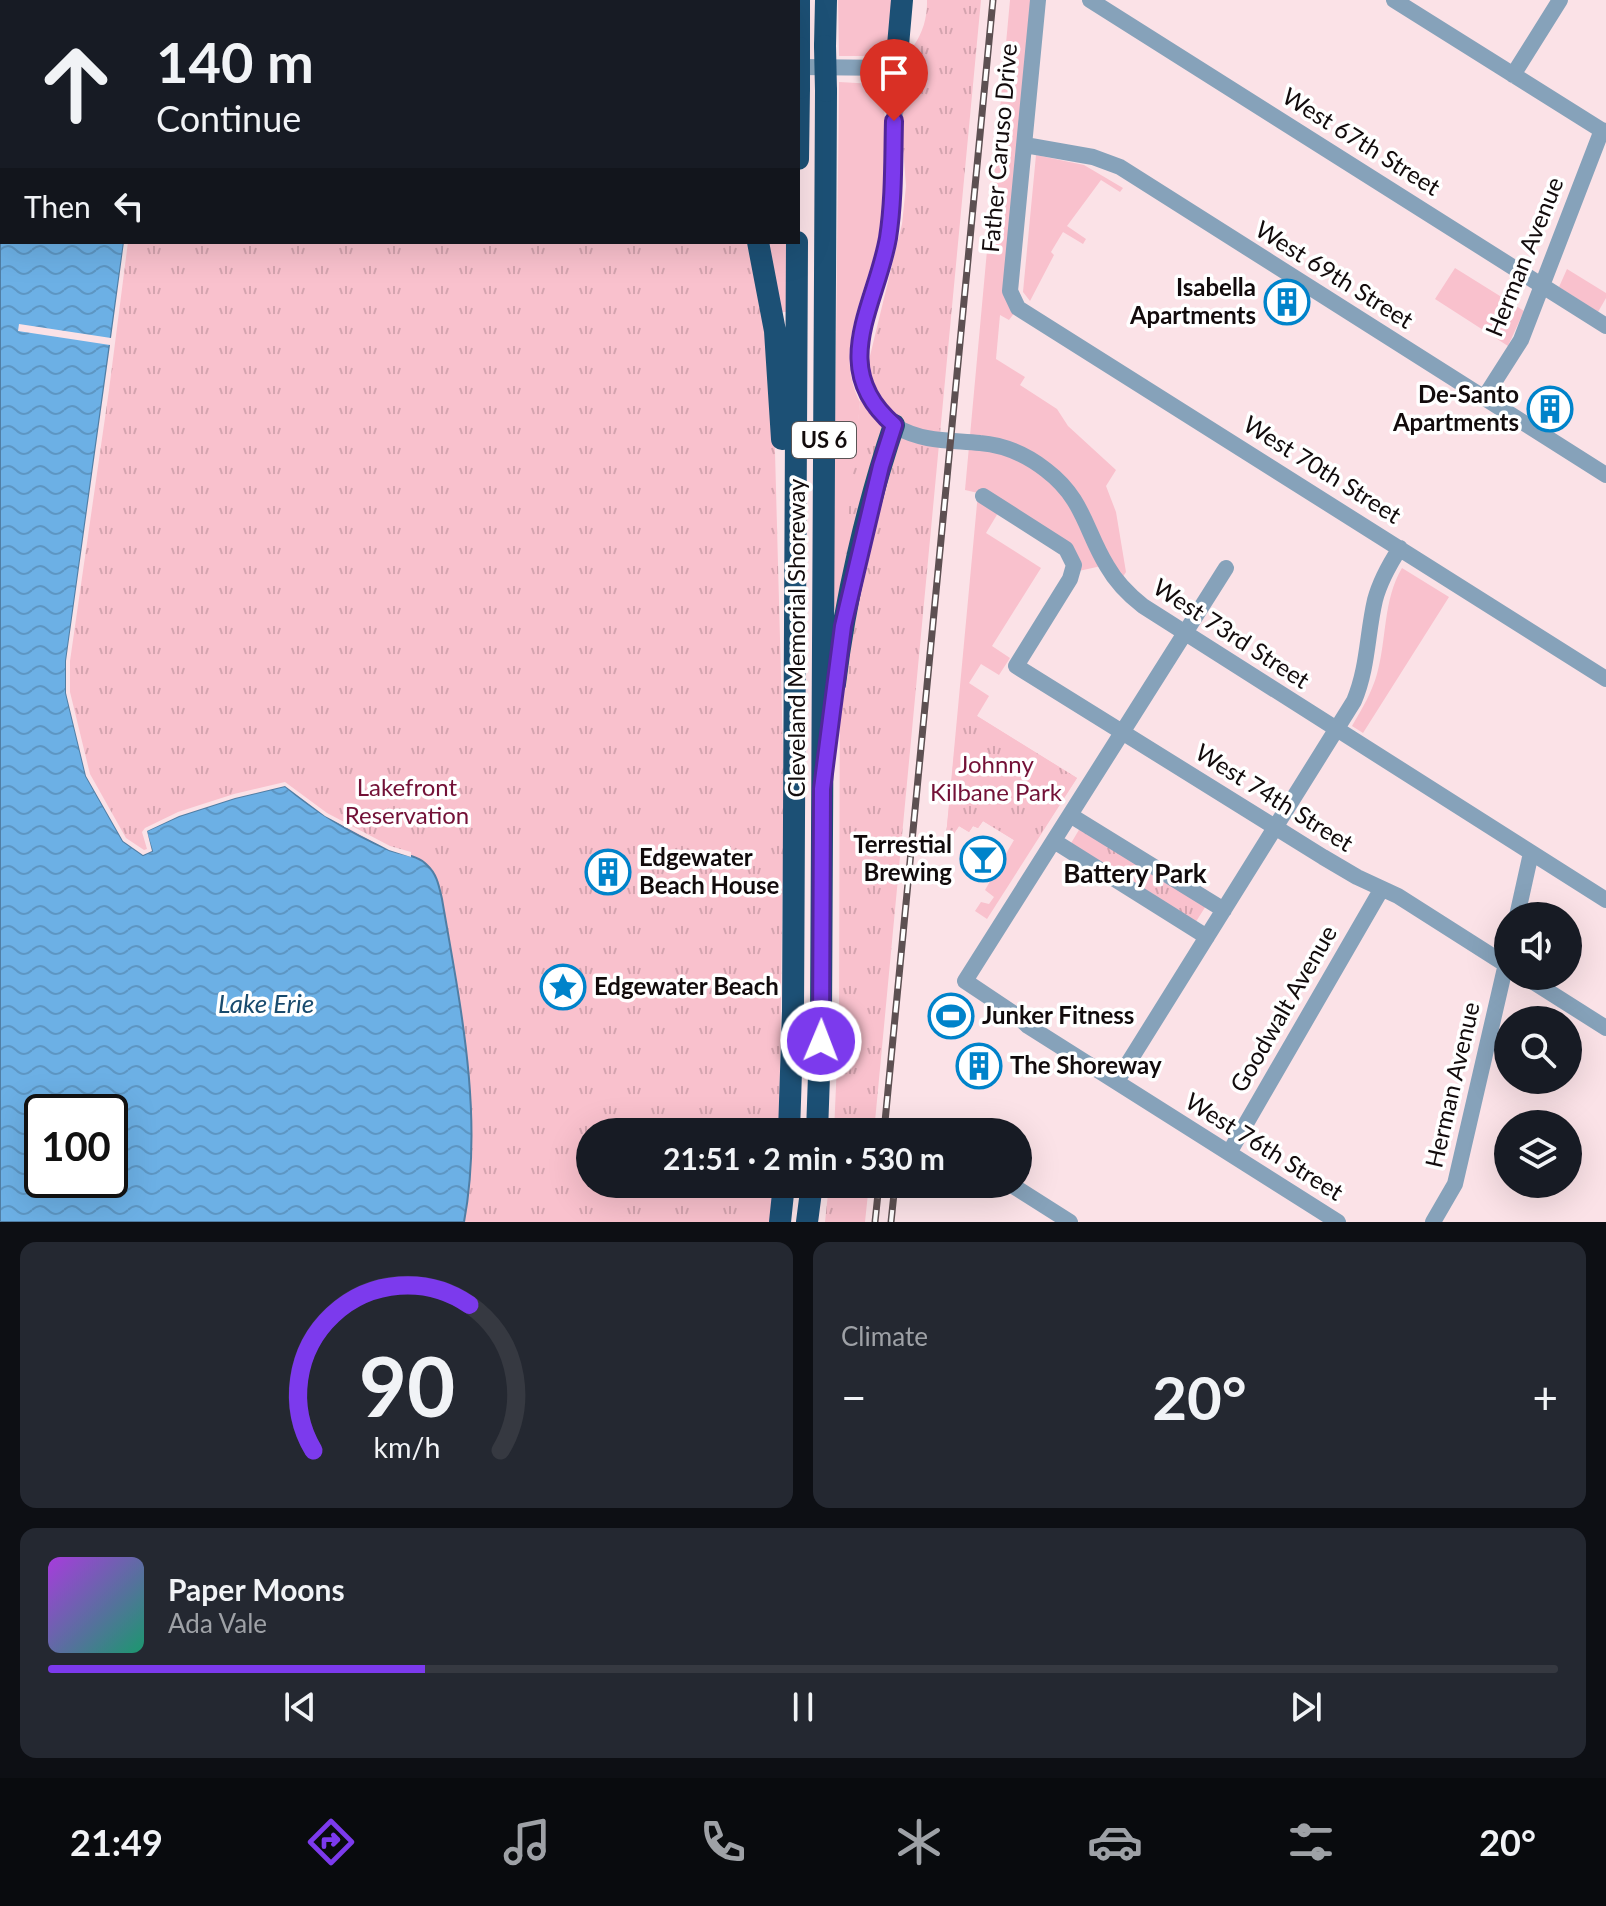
<!DOCTYPE html>
<html lang="en">
<head>
<meta charset="utf-8">
<style>
  :root { --surface:#171b24; --page:#242831; --text:#f1f3f6; --muted:#9ea1a6; --line:#363941; --accent:#7c3aed }
  body { margin:0; font-family:Lato,sans-serif; background:var(--page); color:var(--text); height:100vh; display:flex; flex-direction:column; font-size:30px; white-space:nowrap }
  * { box-sizing:border-box; margin:0 }
  p { font-size:26px; color:var(--muted) }
  .icon { flex:none; width:44px; height:44px; fill:none; stroke:currentColor; stroke-width:2; stroke-linecap:round; stroke-linejoin:round }
  .map { position:relative; height:1222px; overflow:hidden }
  .sheet { display:flex; flex-direction:column; gap:20px; padding:20px; background:#0d0f14; flex:1 }
  .sheet>* { flex:none }
  .banner { position:absolute; left:0px; top:0px; width:800px; height:244px; box-shadow:0 8px 32px #0002; background:#171b24; color:var(--text); overflow:hidden }
  .fabs { position:absolute; left:1494px; top:902px; display:grid; gap:16px }
  .fabs a { display:grid; place-items:center; width:88px; height:88px; border-radius:50%; background:var(--surface); box-shadow:0 8px 32px #0002; font-size:40px }
  .speed { position:absolute; left:24px; top:1094px; display:flex; gap:16px; font-size:40px; font-weight:700; text-align:center }
  .speed>* { display:grid; place-content:center; width:104px; height:104px; border-radius:50%; background:var(--surface); box-shadow:0 8px 32px #0002; line-height:1 }
  .speed .limit { border:4px solid #111; border-radius:12px; background:#fff; color:#111 }
  .pin { position:absolute; display:grid; place-items:center; width:68px; height:68px; color:#fff; margin:-82px -34px; border-radius:50% 50% 50% 0; rotate:-45deg; box-shadow:0 0 8px #0007 }
  .pin .icon { rotate:45deg }
  .me { position:absolute; width:88px; margin:-44px; rotate:1deg; stroke-linejoin:round; filter:drop-shadow(0 0 6px #0008) }
  .turn { display:flex; align-items:center; gap:28px; height:168px; padding:0 24px; font-size:36px }
  .turn .icon { width:104px; height:104px; stroke-width:2.5 }
  .turn b { display:block; font-size:56px; line-height:68px }
  .then { display:flex; align-items:center; height:76px; padding:0 24px; background:#0003; gap:16px; font-size:30px }
  .big { font-size:60px; font-weight:700; line-height:1.1 }
  .sheet .card { flex:1; display:flex; flex-direction:column; justify-content:center; gap:12px; min-width:0; padding:0 28px; border-radius:16px; background:var(--page) }
  .sheet .dial { align-items:center; gap:0 }
  .dial svg { height:208px; overflow:visible; fill:none; stroke:var(--line); stroke-width:7; stroke-linecap:round; text-anchor:middle }
  .dial text { fill:var(--text); stroke:none }
  .song { display:flex; align-items:center; gap:24px }
  .cover { width:96px; height:96px; border-radius:12px; background:linear-gradient(135deg,hsl(280 70% 55%),hsl(160 70% 35%)) }
  .played { height:8px; border-radius:4px; background:linear-gradient(90deg,var(--accent) 25%,var(--line) 25%) }
  .keys { display:flex; justify-content:space-around; direction:ltr }
  .heat { display:flex; justify-content:space-between; align-items:center; font-size:44px; direction:ltr }
  .sheet .tiles { flex:1; display:grid; gap:20px; grid-template-columns:1fr 1fr }
  .card:last-child { grid-column:span 2 }
  .trip { position:absolute; left:576px; top:1118px; width:456px; height:80px; border-radius:40px; background:var(--surface); box-shadow:0 8px 32px #0002; font-weight:700; line-height:80px; text-align:center }
  .menu { display:flex; height:128px; justify-content:space-around; align-items:center; background:#090b0e; color:var(--muted) }
  .menu .icon { width:56px; height:56px }
  .menu .active { color:var(--accent) }
  .menu b { font-size:36px; color:var(--text) }
  .map>svg:first-child { display:block }
  .green { fill:#f9c1cd }
  .park { fill:url(#park-tufts); fill-rule:evenodd }
  .water { fill:url(#water-waves); stroke:#517ea4; stroke-width:2; fill-rule:evenodd }
  .pier { fill:#fbe2e7 }
  .lines { fill:none; stroke-linecap:round; stroke-linejoin:round }
  .minor { stroke:#86a2ba; stroke-width:16 }
  .highway { stroke:#1c5075; stroke-width:22 }
  .rail-casing { stroke:#5d5052; stroke-width:7 }
  .rail { stroke:#fff; stroke-width:4; stroke-dasharray:12; stroke-linecap:butt }
  .highway-bridge { stroke:#1c5075; stroke-width:22 }
  .route-casing { stroke:#51269a; stroke-width:20 }
  .route { stroke:#7c3aed; stroke-width:14 }
  .labels { text-anchor:middle; stroke-width:7; stroke-linejoin:round; paint-order:stroke }
  .shield { fill:#fff; stroke:#595455; stroke-width:2 }
  .shield-label { font-size:22px; font-weight:bold; fill:#120b0c }
  .street-label { font-size:24px; fill:#120b0c; stroke:#fff }
  .poi-label { font-size:24px; font-weight:bold; fill:#120b0c; stroke:#fff; text-anchor:start }
  .park-label { font-size:24px; fill:#731137; stroke:#fff }
  .neighbourhood-label { font-size:26px; font-weight:bold; fill:#120b0c; stroke:#fff }
  .water-label { font-size:26px; font-style:italic; fill:#184a6d; stroke:#fff }
</style>
</head>
<body>
<div class="map">
<svg width="1606" height="1222" viewBox="0 0 1606 1222">
  <defs>
    <pattern id="park-tufts" width="24" height="20" patternUnits="userSpaceOnUse" patternTransform="scale(2)"><rect width="24" height="20" fill="#f9c1cd"/><path d="M3 7l-1-3M5 7V3M7 7l1-3M15 17l-1-3M17 17v-4M19 17l1-3" fill="none" stroke="#d4a4af"/></pattern>
    <pattern id="water-waves" width="16" height="10" patternUnits="userSpaceOnUse" patternTransform="scale(2)"><rect width="16" height="10" fill="#6cb0e5"/><path d="M0 5q4-4 8 0t8 0" fill="none" stroke="#5d96c3"/></pattern>
  </defs>
  <rect width="100%" height="100%" fill="#fbe2e7"/>
  <!-- green -->
  <path class="green" d="M838,0H896L886,52L883,56H839Z
    M1010,0H1038L1010,291L1018,308L1009,320L1000,315L996,359L1025,377L1020,385L1057,409L1068,426L1116,470L1106,486L1116,512L1126,572L1119,583L1106,565L1074,572V565L1001,508L986,533L1041,568L992,646L1010,658L999,675L981,664L969,683L989,696L977,716L1077,778L987,919L975,911L981,902L989,904L994,897L985,890L1014,840L983,821L978,828L973,826L969,832L959,826L945,847L978,493L965,490Z
    M839,82L875,84C888,104 885,127 884,150C883,178 884,208 879,236C868,290 832,348 860,402L842,611L833,610Z
    M1036,155L1084,165L1123,188L1120,192L1101,180L1067,226L1086,239L1083,244L1063,232L1051,252L1054,255L1030,301L1023,292Z
    M764,242H787V312H778Z
    M1455,268L1524,311L1508,346L1435,299Z
    M1567,269L1606,293V298L1598,312L1559,287Z
    M1402,568L1449,597L1363,733L1352,726C1362,709 1372,692 1377,674C1387,638 1383,600 1402,568Z"/>
  <!-- park -->
  <path class="park" d="M123,0H601L123,2Z
    M927,0H981L874,1132H834L839,1017L840,630L851,483L861,393L902,224L906,186L902,133L894,104L883,76C909,57 928,34 927,0Z
    M2,242H752L759,270L774,414L784,789L779,1132H590V1184H774L770,1222H0ZM42,1112H110V1180H42Z
    M959,705L1077,778L1030,850L983,821L978,828L973,826L969,832L959,826L945,847Z
    M1083,823L1209,901L1192,928L1067,850Z
    M829,1184H869L865,1222H825Z"/>
  <!-- water -->
  <path class="water" d="M0,0H157L2,2V242H124L66,661V693L86,776L123,841L143,855L152,851L146,831L179,816L235,798L285,786C316,812 350,833 387,849C400,855 417,854 427,865C437,874 439,886 442,899C460,1004 484,1116 464,1222H0ZM42,1112H110V1180H42Z"/>
  <!-- pier -->
  <path class="pier" d="M124,242H128L109,390L70,661V692L90,774L126,838L144,850L147,849L142,832L145,828L178,812L234,794L285,782L327,813L390,846L411,852V857L389,850L325,816L285,786L235,798L179,816L147,831L152,851L143,855L123,841L86,776L66,693V661L110,345L18,331L19,324L111,338Z"/>
  <g class="lines">
    <!-- minor -->
    <path class="minor" d="M1038,0L1010,291L1018,308L1606,679
      M1090,0L1606,326
      M1394,0L1606,133
      M628,2L630,0
      M798,67L896,68C893,124 897,182 888,237C881,278 854,326 859,367C862,392 877,413 897,427C922,442 952,440 980,443C1004,445 1027,455 1046,470C1084,499 1085,530 1107,566C1116,582 1129,595 1143,606L1606,900
      M1513,75L1560,0
      M1025,145L1093,157L1120,167L1606,475
      M1484,398L1521,340L1602,130
      M983,496L1066,549L1074,565L1070,579L1016,666L1323,857L1357,877L1398,896L1508,966
      M1226,568L965,981L1016,1015L1028,1026L1338,1222
      M1070,815L1224,910
      M1054,841L1207,937
      M1517,916L1531,853
      M1524,976L1606,1028
      M1117,1081L1354,701C1368,668 1367,634 1375,600C1380,581 1389,565 1400,548
      M1229,1153L1381,890
      M1010,1184L1070,1222
      M1433,1222L1455,1184L1508,955"/>
    <!-- highway -->
    <path class="highway" d="M740,2L741,0
      M825,46L826,0
      M799,48V0
      M896,68L902,0
      M798,159L799,88
      M758,242L775,331L782,439
      M835,684C845,600 867,505 894,425
      M789,1132L793,1011L797,242
      M817,1132L821,1019L826,91
      M780,1222L784,1184
      M807,1222L812,1184"/>
    <!-- rail casing -->
    <g class="rail-casing">
      <path id="rail" d="M884,1132L993,0
        M875,1222L879,1184
        M891,1222L895,1184"/>
    </g>
    <!-- rail -->
    <use href="#rail" class="rail"/>
    <!-- highway-bridge -->
    <path class="highway-bridge" d="M825,46L826,91
      M799,88V48"/>
  </g>
  <g class="lines">
    <!-- route casing -->
    <g class="route-casing">
      <path id="route" d="M821,1041L822,789L843,626L881,466L894,425C827,368 876,306 888,238C894,199 893,160 894,121"/>
    </g>
    <!-- route -->
    <use href="#route" class="route"/>
  </g>
  <!-- icons -->
  <defs>
    <g id="building-ring" transform="scale(2.3)"><circle r="9.5" fill="#fff" stroke="#0083ca" stroke-width="1.5"/><path d="M-4-6H4V6H1V3H-1V6H-4ZM-2.5-4.3h1.7v1.8h-1.7ZM.8-4.3h1.7v1.8H.8ZM-2.5-1h1.7V.8h-1.7ZM.8-1h1.7V.8H.8Z" fill="#0083ca"/></g>
    <g id="bar-ring" transform="scale(2.3)"><circle r="9.5" fill="#fff" stroke="#0083ca" stroke-width="1.5"/><path d="M-6-5H6L.8 .8V4.5H3.5V6h-7V4.5H-.8V.8Z" fill="#0083ca"/></g>
    <g id="sight-ring" transform="scale(2.3)"><circle r="9.5" fill="#fff" stroke="#0083ca" stroke-width="1.5"/><path d="M0-6L1.8-2.2L6-1.7L2.9 1.2L3.7 5.4L0 3.3L-3.7 5.4L-2.9 1.2L-6-1.7L-1.8-2.2Z" fill="#0083ca"/></g>
    <g id="stadium-ring" transform="scale(2.3)"><circle r="9.5" fill="#fff" stroke="#0083ca" stroke-width="1.5"/><path d="M0-5a6.5 5 0 1 0 0 10a6.5 5 0 1 0 0-10ZM-3.5-1.8h7v3.6h-7Z" fill="#0083ca"/></g>
  </defs>
  <g fill-rule="evenodd">
    <use href="#building-ring" x="1287" y="302"/>
    <use href="#building-ring" x="1550" y="409"/>
    <use href="#bar-ring" x="983" y="859"/>
    <use href="#building-ring" x="608" y="872"/>
    <use href="#sight-ring" x="563" y="987"/>
    <use href="#stadium-ring" x="951" y="1016"/>
    <use href="#building-ring" x="979" y="1066"/>
  </g>
  <g class="labels">
    <!-- shield labels -->
    <rect class="shield" x="792" y="422" width="64" height="36" rx="6"/>
    <g class="shield-label">
      <text x="824" y="448">US 6</text>
    </g>
    <!-- street labels -->
    <g class="street-label">
      <text transform="translate(1361 142) rotate(32)" y="8">West 67th Street</text>
      <text transform="translate(1000 148) rotate(-85)" y="8">Father Caruso Drive</text>
      <text transform="translate(1525 257) rotate(-68)" y="8">Herman Avenue</text>
      <text transform="translate(1334 275) rotate(32)" y="8">West 69th Street</text>
      <text transform="translate(1322 470) rotate(32)" y="8">West 70th Street</text>
      <text transform="translate(1231 634) rotate(33)" y="8">West 73rd Street</text>
      <text transform="translate(797 638) rotate(-90)" y="8">Cleveland Memorial Shoreway</text>
      <text transform="translate(1274 798) rotate(32)" y="8">West 74th Street</text>
      <text transform="translate(1284 1009) rotate(-60)" y="8">Goodwalt Avenue</text>
      <text transform="translate(1453 1085) rotate(-77)" y="8">Herman Avenue</text>
      <text transform="translate(1264 1147) rotate(32)" y="8">West 76th Street</text>
    </g>
    <!-- poi labels -->
    <g class="poi-label">
      <text x="1256" y="296" text-anchor="end">Isabella<tspan x="1256" dy="28">Apartments</tspan></text>
      <text x="1519" y="403" text-anchor="end">De-Santo<tspan x="1519" dy="28">Apartments</tspan></text>
      <text x="952" y="853" text-anchor="end">Terrestial<tspan x="952" dy="28">Brewing</tspan></text>
      <text x="639" y="866">Edgewater<tspan x="639" dy="28">Beach House</tspan></text>
      <text x="594" y="995">Edgewater Beach</text>
      <text x="982" y="1024">Junker Fitness</text>
      <text x="1010" y="1074">The Shoreway</text>
    </g>
    <!-- park labels -->
    <g class="park-label">
      <text x="996" y="773">Johnny<tspan x="996" dy="28">Kilbane Park</tspan></text>
      <text x="407" y="796">Lakefront<tspan x="407" dy="28">Reservation</tspan></text>
    </g>
    <!-- neighbourhood labels -->
    <g class="neighbourhood-label">
      <text x="1135" y="883">Battery Park</text>
    </g>
    <!-- water labels -->
    <g class="water-label">
      <text x="266" y="1013">Lake Erie</text>
    </g>
  </g>
</svg>
<div class="fabs">
<a><svg class="icon" aria-label="sound" viewBox="0 0 24 24"><path d="M4 9h4l5-4v14l-5-4H4zM17 9q2 3 0 6"/></svg></a>
<a><svg class="icon" aria-label="search" viewBox="0 0 24 24"><circle cx="10" cy="10" r="6"/><path d="M15 15l6 6"/></svg></a>
<a><svg class="icon" aria-label="layers" viewBox="0 0 24 24"><path d="M12 4l9 5-9 5-9-5zM3 14l9 5 9-5"/></svg></a>
</div>
<div class="speed"><div class="limit">100</div></div>
<div class="pin" style="left:894px;top:121px;background:#d93025"><svg class="icon" aria-label="arrive" viewBox="0 0 24 24"><path d="M6 21V4h12l-3 4 3 4H6"/></svg></div>
<svg class="me" style="left:821px;top:1041px" viewBox="-20 -20 40 40"><circle r="17" fill="#7c3aed" stroke="#fff" stroke-width="3"/><path d="M0-11L8 9 0 5-8 9z" fill="#fff"/></svg>
<div class="trip">21:51 · 2 min · 530 m</div>
<div class="banner">
<div class="turn"><svg class="icon" aria-label="ahead" viewBox="0 0 24 24"><path d="M12 20V5M6 11l6-6 6 6"/></svg><div><b>140 m</b>Continue</div></div>
<div class="then">Then<svg class="icon" aria-label="left" viewBox="0 0 24 24"><path d="M17 20v-9H6M10 6l-5 5 5 5"/></svg></div>
</div>
</div>
<section class="sheet">
<div class="tiles">
<div class="card dial"><svg viewBox="0 0 100 80">
<path d="M14 69A42 42 0 1 1 86 69"/>
<path d="M14 69A42 42 0 0 1 74 13" stroke="#7c3aed"/>
<text x="50" y="56" font-size="32" font-weight="700">90</text>
<text x="50" y="72" font-size="11">km/h</text>
</svg></div>
<div class="card"><p>Climate</p>
<div class="heat"><a>−</a><b class="big">20°</b><a>+</a></div>
</div>
<div class="card">
<div class="song"><i class="cover"></i><div><b>Paper Moons</b><p>Ada Vale</p></div></div>
<div class="played"></div>
<div class="keys"><svg class="icon" aria-label="previous" viewBox="0 0 24 24"><path d="M18 5L8 12l10 7zM5 5v14"/></svg><svg class="icon" aria-label="pause" viewBox="0 0 24 24"><path d="M8 5v14M16 5v14"/></svg><svg class="icon" aria-label="next" viewBox="0 0 24 24"><path d="M6 5l10 7-10 7zM19 5v14"/></svg></div>
</div>
</div>
</section>
<nav class="menu">
<b>21:49</b>
<svg class="icon active" aria-label="directions" viewBox="0 0 24 24"><path d="M12 3l9 9-9 9-9-9zM9 14v-3h6M13 9l2 2-2 2"/></svg>
<svg class="icon" aria-label="music" viewBox="0 0 24 24"><path d="M9 18V5l10-2v13"/><circle cx="6" cy="18" r="3"/><circle cx="16" cy="16" r="3"/></svg>
<svg class="icon" aria-label="phone" viewBox="0 0 24 24"><path d="M5 4h4l2 5-3 2q2 4 5 5l2-3 5 2v4C11 20 4 13 5 4z"/></svg>
<svg class="icon" aria-label="climate" viewBox="0 0 24 24"><path d="M12 3v18M4 7l16 10M4 17L20 7"/></svg>
<svg class="icon" aria-label="car" viewBox="0 0 24 24"><path d="M5 17H2v-5l4-1 3-4h7l3 4 3 1v5h-3M9 17h6M6 11h13"/><circle cx="7" cy="17" r="2"/><circle cx="17" cy="17" r="2"/></svg>
<svg class="icon" aria-label="filters" viewBox="0 0 24 24"><path d="M4 7h16M4 17h16"/><circle cx="9" cy="7" r="2"/><circle cx="15" cy="17" r="2"/></svg>
<b>20°</b>
</nav>
</body>
</html>
